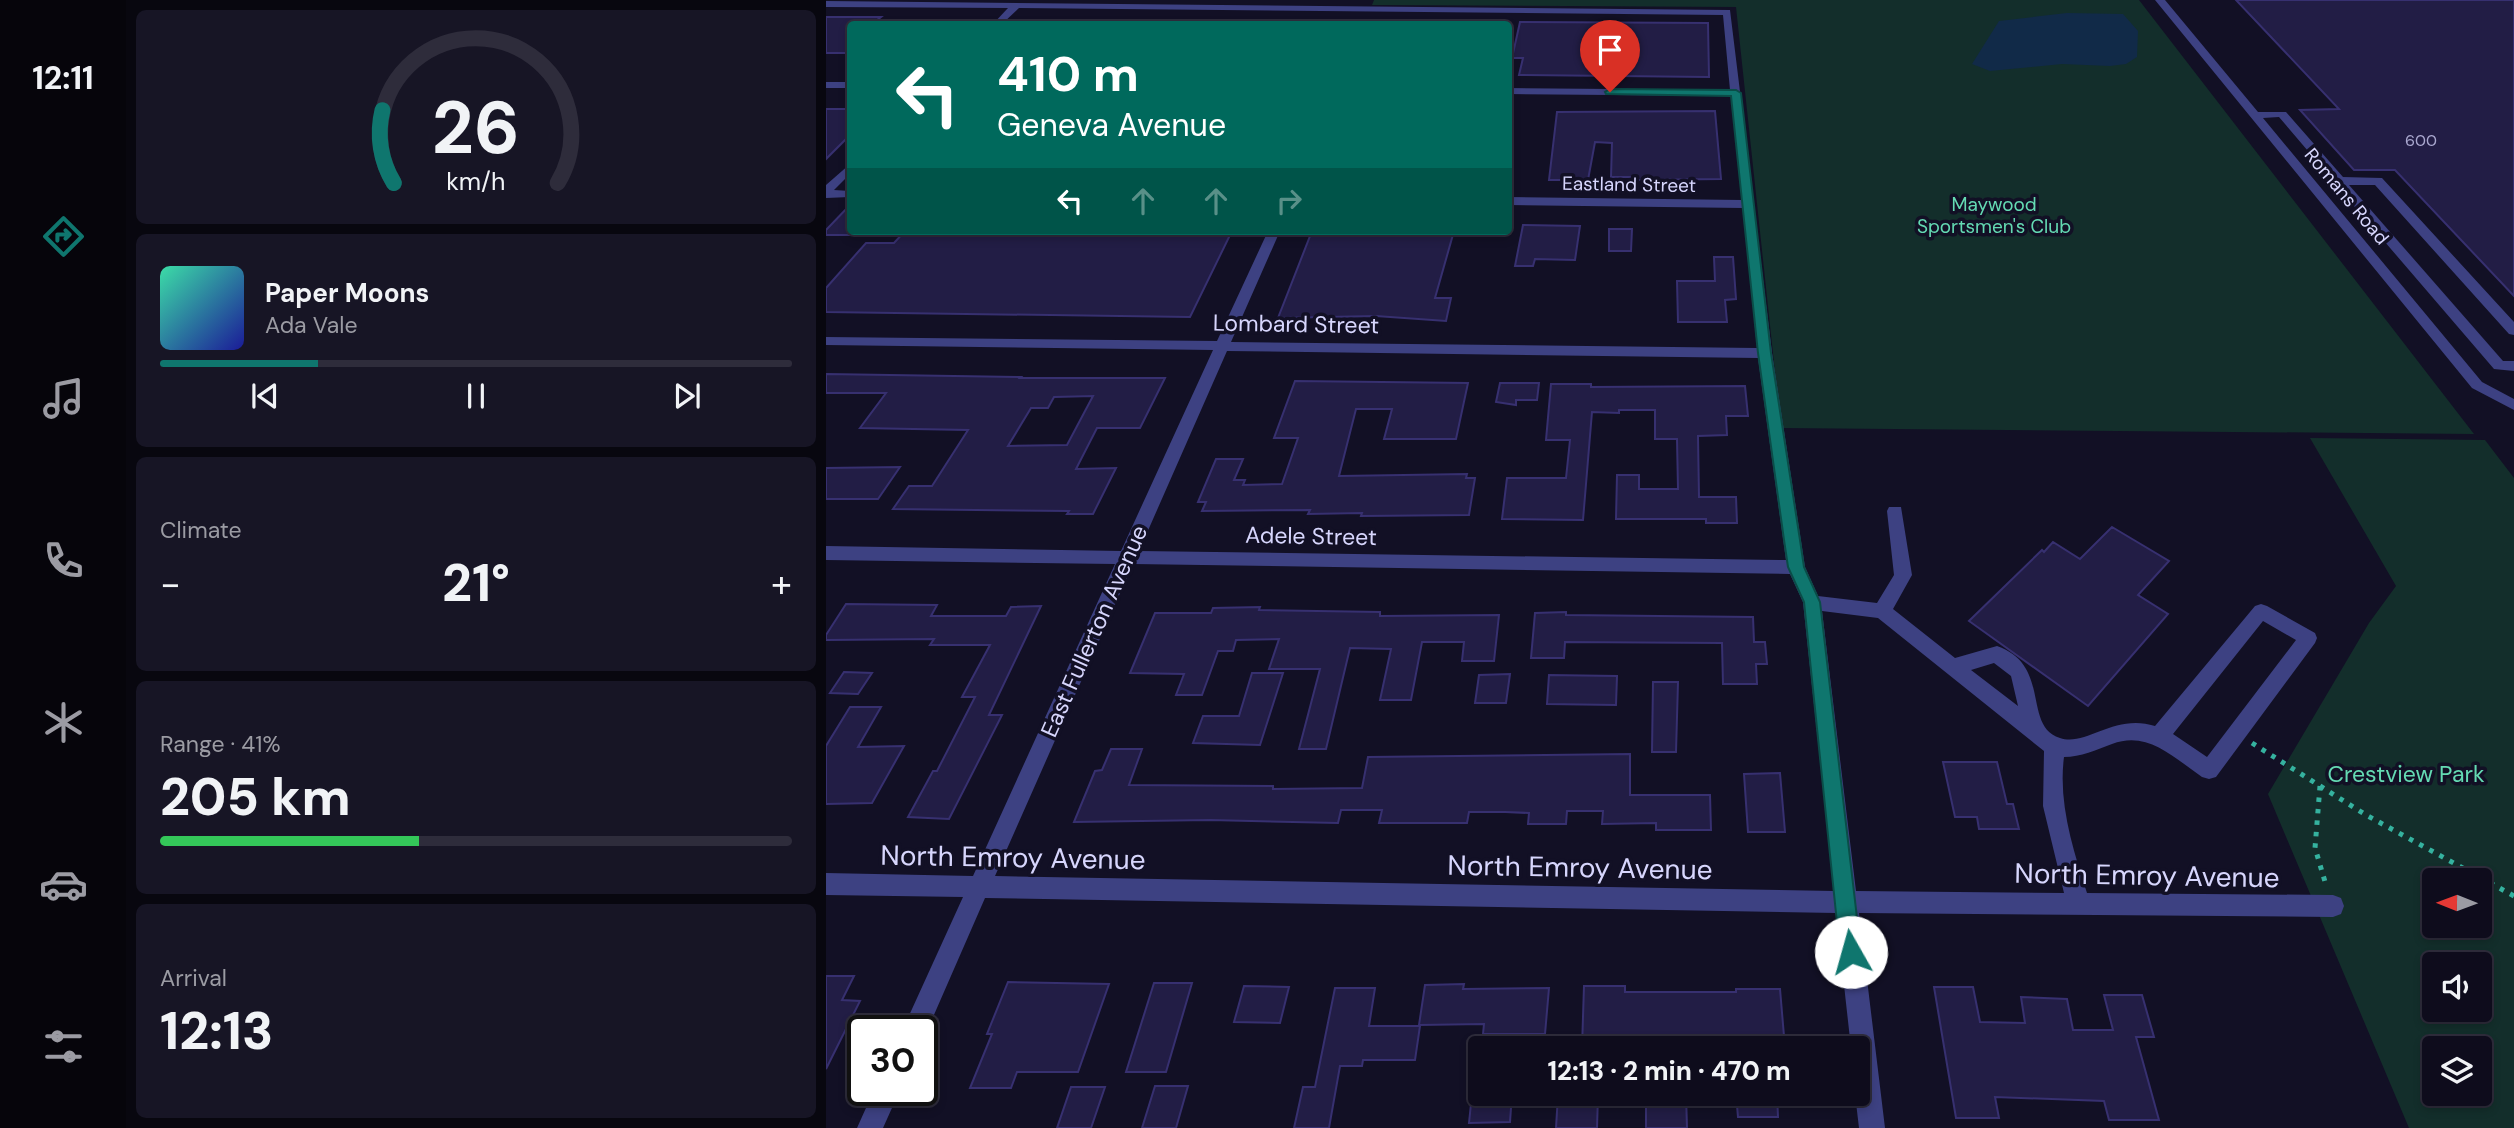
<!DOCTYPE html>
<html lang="en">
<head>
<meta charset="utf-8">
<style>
  :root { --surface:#0e0c1c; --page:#171525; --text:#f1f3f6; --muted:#9b9ba3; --line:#2e2c3b; --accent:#0f766e }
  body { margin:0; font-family:"DM Sans",sans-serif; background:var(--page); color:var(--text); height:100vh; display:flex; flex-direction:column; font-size:26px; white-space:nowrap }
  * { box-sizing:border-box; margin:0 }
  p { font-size:23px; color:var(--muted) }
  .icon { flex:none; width:38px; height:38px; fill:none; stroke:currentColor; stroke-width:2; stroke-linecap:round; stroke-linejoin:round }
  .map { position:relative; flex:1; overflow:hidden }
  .details { display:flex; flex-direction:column; gap:10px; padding:10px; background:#08070f; width:700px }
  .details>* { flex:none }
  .hud { position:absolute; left:21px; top:21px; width:665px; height:214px; border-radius:7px; box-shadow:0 4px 10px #0003,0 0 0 2px var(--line); background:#00695c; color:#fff; overflow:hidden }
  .needle { width:46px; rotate:271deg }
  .controls { position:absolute; left:1596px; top:868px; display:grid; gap:14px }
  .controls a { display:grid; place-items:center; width:70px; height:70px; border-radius:7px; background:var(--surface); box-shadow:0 4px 10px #0003,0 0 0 2px var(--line); font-size:35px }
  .speed { position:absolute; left:21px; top:1015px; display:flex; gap:14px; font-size:35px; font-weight:700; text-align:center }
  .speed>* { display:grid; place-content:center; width:91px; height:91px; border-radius:50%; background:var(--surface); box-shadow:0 4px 10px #0003,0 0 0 2px var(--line); line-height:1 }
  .speed .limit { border:4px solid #111; border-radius:10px; background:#fff; color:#111 }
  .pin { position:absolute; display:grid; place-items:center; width:60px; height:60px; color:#fff; margin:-72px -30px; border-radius:50% 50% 50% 0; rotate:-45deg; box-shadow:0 0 7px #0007 }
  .pin .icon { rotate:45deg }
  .me { position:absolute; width:77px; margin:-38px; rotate:353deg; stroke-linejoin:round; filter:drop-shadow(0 0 5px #0008) }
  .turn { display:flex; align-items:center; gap:24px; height:147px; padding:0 35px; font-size:32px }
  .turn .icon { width:91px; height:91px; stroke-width:2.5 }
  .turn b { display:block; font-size:49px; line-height:60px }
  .lanes { display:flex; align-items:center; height:66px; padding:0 35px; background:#0003; justify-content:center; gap:35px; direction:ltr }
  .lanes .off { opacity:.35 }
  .big { font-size:52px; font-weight:800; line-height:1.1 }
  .details .widget { flex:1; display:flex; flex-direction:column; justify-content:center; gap:10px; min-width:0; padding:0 24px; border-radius:10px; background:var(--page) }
  .details .dial { align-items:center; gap:0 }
  .dial svg { height:182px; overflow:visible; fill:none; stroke:var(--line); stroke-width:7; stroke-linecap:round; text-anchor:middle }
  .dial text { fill:var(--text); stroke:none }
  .song { display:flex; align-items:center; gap:21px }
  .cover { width:84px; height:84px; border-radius:10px; background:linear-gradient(135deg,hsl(160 70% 55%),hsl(240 70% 35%)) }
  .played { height:7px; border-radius:4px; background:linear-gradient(90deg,var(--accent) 25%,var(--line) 25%) }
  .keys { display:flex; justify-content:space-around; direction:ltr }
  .heat { display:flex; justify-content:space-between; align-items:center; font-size:38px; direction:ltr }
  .charge { height:10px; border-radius:5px; background:linear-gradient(90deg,#34c759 41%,var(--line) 0) }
  .trip { position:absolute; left:642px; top:1036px; width:402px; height:70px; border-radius:7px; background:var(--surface); box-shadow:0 4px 10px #0003,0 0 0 2px var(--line); font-weight:800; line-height:70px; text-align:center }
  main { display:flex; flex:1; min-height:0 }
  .dock { display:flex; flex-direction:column; width:126px; justify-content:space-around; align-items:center; background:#06050b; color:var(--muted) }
  .dock .icon { width:49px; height:49px }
  .dock .active { color:var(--accent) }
  .dock b { font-size:32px; color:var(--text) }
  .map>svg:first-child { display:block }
  .green { fill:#132e2b; fill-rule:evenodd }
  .water { fill:#112a48 }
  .building { fill:#221d45; stroke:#373070; stroke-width:2; fill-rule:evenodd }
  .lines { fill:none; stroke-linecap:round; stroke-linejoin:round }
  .path { stroke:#35b29f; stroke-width:5; stroke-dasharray:4.5 7; stroke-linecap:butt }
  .minor { fill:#3d4182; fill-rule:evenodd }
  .route { fill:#0f766e; stroke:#0a4d48; stroke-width:2 }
  .labels { text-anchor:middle; stroke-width:7; stroke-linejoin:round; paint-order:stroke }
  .far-number-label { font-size:16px; fill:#aaa8cf }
  .far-street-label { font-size:19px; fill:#d7d6fd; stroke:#121025 }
  .far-park-label { font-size:19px; fill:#64dab3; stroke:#121025 }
  .street-label { font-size:23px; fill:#d7d6fd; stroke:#121025 }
  .park-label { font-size:23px; fill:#64dab3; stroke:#121025 }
  .near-street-label { font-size:28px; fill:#d7d6fd; stroke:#121025 }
</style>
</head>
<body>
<main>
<nav class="dock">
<b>12:11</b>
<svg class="icon active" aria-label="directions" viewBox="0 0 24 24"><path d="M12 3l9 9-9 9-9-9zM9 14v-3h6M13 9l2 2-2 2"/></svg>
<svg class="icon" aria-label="music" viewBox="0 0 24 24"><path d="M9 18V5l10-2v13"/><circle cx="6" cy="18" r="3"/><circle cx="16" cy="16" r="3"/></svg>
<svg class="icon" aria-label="phone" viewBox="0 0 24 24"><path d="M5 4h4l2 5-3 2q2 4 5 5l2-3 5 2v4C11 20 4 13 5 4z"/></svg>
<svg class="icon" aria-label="climate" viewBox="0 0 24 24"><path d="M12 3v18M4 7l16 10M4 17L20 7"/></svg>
<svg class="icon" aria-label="car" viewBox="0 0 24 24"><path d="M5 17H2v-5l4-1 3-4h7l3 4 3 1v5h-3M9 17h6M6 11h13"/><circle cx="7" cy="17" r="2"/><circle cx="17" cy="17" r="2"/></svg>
<svg class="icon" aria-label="filters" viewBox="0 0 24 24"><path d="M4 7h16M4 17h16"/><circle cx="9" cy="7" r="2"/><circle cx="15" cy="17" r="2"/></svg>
</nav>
<section class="details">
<div class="widget dial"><svg viewBox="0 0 100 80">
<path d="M14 69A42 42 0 1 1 86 69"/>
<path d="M14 69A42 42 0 0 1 9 37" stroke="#0f766e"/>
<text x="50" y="56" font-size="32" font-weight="700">26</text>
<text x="50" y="72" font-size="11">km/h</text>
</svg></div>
<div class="widget">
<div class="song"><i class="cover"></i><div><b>Paper Moons</b><p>Ada Vale</p></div></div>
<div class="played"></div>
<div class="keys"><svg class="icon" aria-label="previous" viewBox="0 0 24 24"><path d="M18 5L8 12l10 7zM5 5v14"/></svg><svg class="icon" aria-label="pause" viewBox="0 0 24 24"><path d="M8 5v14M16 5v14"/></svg><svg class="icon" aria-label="next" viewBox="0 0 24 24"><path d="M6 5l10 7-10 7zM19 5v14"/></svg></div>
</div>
<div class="widget"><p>Climate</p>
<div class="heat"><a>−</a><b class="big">21°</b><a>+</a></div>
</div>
<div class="widget"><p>Range · 41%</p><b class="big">205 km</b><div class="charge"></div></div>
<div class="widget"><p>Arrival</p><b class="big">12:13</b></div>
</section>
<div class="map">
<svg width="1688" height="1128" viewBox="0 0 1688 1128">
  <rect width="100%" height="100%" fill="#121025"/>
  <!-- green -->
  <path class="green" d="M548,0H1313L1648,434L955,428L910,7L546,5Z
    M1484,438L1659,440L1688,478V1128H1583L1442,794L1543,623L1570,586ZM1608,880H1654V926H1608ZM1608,964H1654V1010H1608ZM1608,1048H1654V1094H1608Z"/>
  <!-- water -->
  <path class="water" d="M1241,13L1297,14L1312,31L1311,57L1300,64L1284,66L1236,64L1164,71L1146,64L1173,21Z"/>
  <!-- building -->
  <path class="building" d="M1410,0H1688V296L1569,170H1528L1474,110L1513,109Z
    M0,17H55L46,24H24V53H0Z
    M694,22L882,23L883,77L693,75L697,58H686Z
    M0,109H24V135L0,159Z
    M889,111L895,179L811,180V177H785L786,143L769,142L762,180H723L731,112Z
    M24,205V235H0V230Z
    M697,225L754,226L749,260L709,259L707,266H689Z
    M783,229H806L805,251H783Z
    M79,231H406L364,317L0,312V288L40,243H68Z
    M486,231H628L609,298H625L620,321L550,316L452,318Z
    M888,257H907L910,299L899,300L901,322H852L851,281H889Z
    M0,374L195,377L194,378H339L314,428H271L250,469L290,468L267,514H241L243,511L67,509L83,486H106L142,430L34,428L60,393H0ZM267,396L241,445L182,446L205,408H222L228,397Z
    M469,381L642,383L630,439H558L566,409H530L513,476L641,474L640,478H649L643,515L535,516L536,513L482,514L484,510L376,511L380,502H372L390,459H417L408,480H419L417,485L456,484L472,438H448Z
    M674,383H713L711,400H690V405L670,402Z
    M725,384H765V387L919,386L922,416H900L901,435L872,436L873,497H910L911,523H880V519H790L791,475H813V489H852L851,439H829V410H793V413L766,412L757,520L676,519L681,478H740L744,440H720Z
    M74,467L52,499H0V468Z
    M1286,527L1343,561L1312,595L1342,614L1262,706L1143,621L1216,550L1218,552L1227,542L1254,559Z
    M20,604L111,605L105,616H180L185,607L215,606L163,715H176L123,819L82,817L107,771H111L149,697H136L164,645H104L108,639L0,640V635Z
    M434,607L433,610L554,612V616L673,615L668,661H636L638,642H596L585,700H554L565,649L524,648L500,749H473L494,669H443L453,639L410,640L407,651H392L376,695H350L358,674L304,673L329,613H385L387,608Z
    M740,612V615L927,617L928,642H939L941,664H930L931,684H897L896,643L739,642L738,658H705L709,613Z
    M18,672L46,673L32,694L4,693Z
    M426,673H457L434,745L367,743L377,716H413Z
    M684,674L680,703H649L653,675Z
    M723,675L791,676L790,705L721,704Z
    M827,682H852L850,752H826Z
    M24,707H55L32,747L78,746L46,803L0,804V746Z
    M285,749H316L303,785L447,786V789L536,788L542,757L804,754V795H884L885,830H830V823L776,824L777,811H741L740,824H702L703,813L679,812H643L641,823H553L556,810H515L512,823L384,820L248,822L269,771L276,770Z
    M1117,762H1171L1181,804H1187L1193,829H1153L1151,817H1129Z
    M954,773L959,832H922L918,774Z
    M0,976H28L16,1000L34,1001L0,1069Z
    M182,982L283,984L252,1072H191L185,1088H144L166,1034H161Z
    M328,983H366L340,1072H300Z
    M638,984L637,989L723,988L719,1034H657L658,1024L593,1025L599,985Z
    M418,986L463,987L454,1023L408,1022Z
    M758,986H799V992H910V989H954L959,1048H913L912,1038H798V1048H756Z
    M1108,987H1147L1154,1022L1199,1023L1195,997L1241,999L1247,1030H1287L1278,995H1316L1328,1037H1310L1333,1120H1283L1278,1101L1169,1097L1173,1118H1130Z
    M509,988H549L543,1026H594L589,1060H537L536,1066H514L503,1128H468L477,1087H489Z
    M329,1086H362L350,1128H316Z
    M245,1087H279L265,1128H231Z
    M646,1094H686L684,1122L643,1123Z
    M820,1094H860L861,1128H820Z
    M910,1094H951L952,1117H912Z
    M732,1095H772L771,1128H730Z"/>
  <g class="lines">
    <!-- path -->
    <path class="path" d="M1426,743L1540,815L1688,896
      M1494,786L1489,848L1500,885"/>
    <!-- minor -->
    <path class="minor" d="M1329,0H1339L1432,112H1460L1517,177L1556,178L1688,322V335L1683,334L1549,185H1523L1677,361H1688V371L1668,369L1510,185L1504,184L1502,181L1505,178L1453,117L1437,118L1656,382L1688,399V410L1646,388Z
      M0,1L904,10L946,353L979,567L992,596L1051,603L1068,575L1061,511L1063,507H1075L1086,575L1067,609L1129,658L1171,646C1226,665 1196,726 1234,738C1260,747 1288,713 1329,726L1429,606L1435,604L1441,606L1489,633L1491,638L1489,643L1390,777L1383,779L1376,777C1348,758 1322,730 1286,744C1270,750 1255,757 1238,757C1232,803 1247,849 1261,893L1507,895L1515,898L1518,906L1515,914L1507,917L1033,913L1059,1128H1033L1029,1094H1032V1048H1025L1010,913L159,898L97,1040L96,1031H76L137,897L0,895V873L147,876L289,564L0,560V546L295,551L387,350L0,345V337L391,341L442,231H454L405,342L931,348L917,208L682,205V197L916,200L905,96L682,94V88L904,90L897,15L193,8L176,24H167L182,8L0,7ZM401,351L932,358L960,560L313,551ZM307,564L964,574L977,602L1008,891L169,876ZM996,611L1052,618L1218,751L1217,806L1238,893L1030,891ZM1437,621L1470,640L1381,757L1347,734ZM1168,663L1185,676L1192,706L1145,670Z
      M0,82H24V88H0Z
      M24,164V174L8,190L24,191V197L0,198V185Z
      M48,1090H74L57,1128H31Z"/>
  </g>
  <!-- route -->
  <path class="route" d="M784,89L910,90L915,93L945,353L974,540L978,567L994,602L1035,952L1032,960L1025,963L1017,960L1014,952L978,602L962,567L958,540L932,353L905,96L780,94L779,92Z"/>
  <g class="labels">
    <!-- far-number labels -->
    <g class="far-number-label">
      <text x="1595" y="146">600</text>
    </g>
    <!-- far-street labels -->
    <g class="far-street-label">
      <text transform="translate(803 184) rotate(1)" y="7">Eastland Street</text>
      <text transform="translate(1521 196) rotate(50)" y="7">Romans Road</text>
    </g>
    <!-- far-park labels -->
    <g class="far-park-label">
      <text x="1168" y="211">Maywood<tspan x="1168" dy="22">Sportsmen's Club</tspan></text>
    </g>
    <!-- street labels -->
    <g class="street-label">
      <text transform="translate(470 324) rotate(1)" y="8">Lombard Street</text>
      <text transform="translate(485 536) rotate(1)" y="8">Adele Street</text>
      <text transform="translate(268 631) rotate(-66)" y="8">East Fullerton Avenue</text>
    </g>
    <!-- park labels -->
    <g class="park-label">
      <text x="1580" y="782">Crestview Park</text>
    </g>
    <!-- near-street labels -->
    <g class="near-street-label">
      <text transform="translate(187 857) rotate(1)" y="10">North Emroy Avenue</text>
      <text transform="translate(754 867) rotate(1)" y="10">North Emroy Avenue</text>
      <text transform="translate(1321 875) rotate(1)" y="10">North Emroy Avenue</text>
    </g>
  </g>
</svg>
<div class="controls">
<a><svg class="needle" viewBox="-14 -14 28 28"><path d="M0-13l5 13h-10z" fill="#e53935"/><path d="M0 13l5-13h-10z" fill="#9b9ba3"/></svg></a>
<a><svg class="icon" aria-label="sound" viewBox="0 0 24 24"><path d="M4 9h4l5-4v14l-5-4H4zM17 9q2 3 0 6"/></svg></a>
<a><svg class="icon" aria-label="layers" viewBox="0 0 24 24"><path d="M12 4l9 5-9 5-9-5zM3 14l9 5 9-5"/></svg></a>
</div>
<div class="speed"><div class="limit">30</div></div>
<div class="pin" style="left:784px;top:92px;background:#d93025"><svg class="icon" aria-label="arrive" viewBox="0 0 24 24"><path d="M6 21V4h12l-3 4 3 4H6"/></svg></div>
<svg class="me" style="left:1025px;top:952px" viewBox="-20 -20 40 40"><circle r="19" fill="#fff"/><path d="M0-13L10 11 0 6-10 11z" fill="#0f766e"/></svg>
<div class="trip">12:13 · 2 min · 470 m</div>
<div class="hud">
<div class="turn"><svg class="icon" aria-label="left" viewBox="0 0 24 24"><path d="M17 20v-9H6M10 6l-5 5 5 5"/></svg><div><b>410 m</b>Geneva Avenue</div></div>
<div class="lanes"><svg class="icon" aria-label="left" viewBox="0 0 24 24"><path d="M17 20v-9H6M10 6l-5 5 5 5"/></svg><svg class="icon off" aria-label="ahead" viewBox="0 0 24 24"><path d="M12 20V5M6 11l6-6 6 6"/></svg><svg class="icon off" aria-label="ahead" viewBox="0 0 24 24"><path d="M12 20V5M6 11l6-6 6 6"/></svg><svg class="icon off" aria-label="right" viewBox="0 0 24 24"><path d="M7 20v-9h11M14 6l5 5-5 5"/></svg></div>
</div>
</div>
</main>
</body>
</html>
